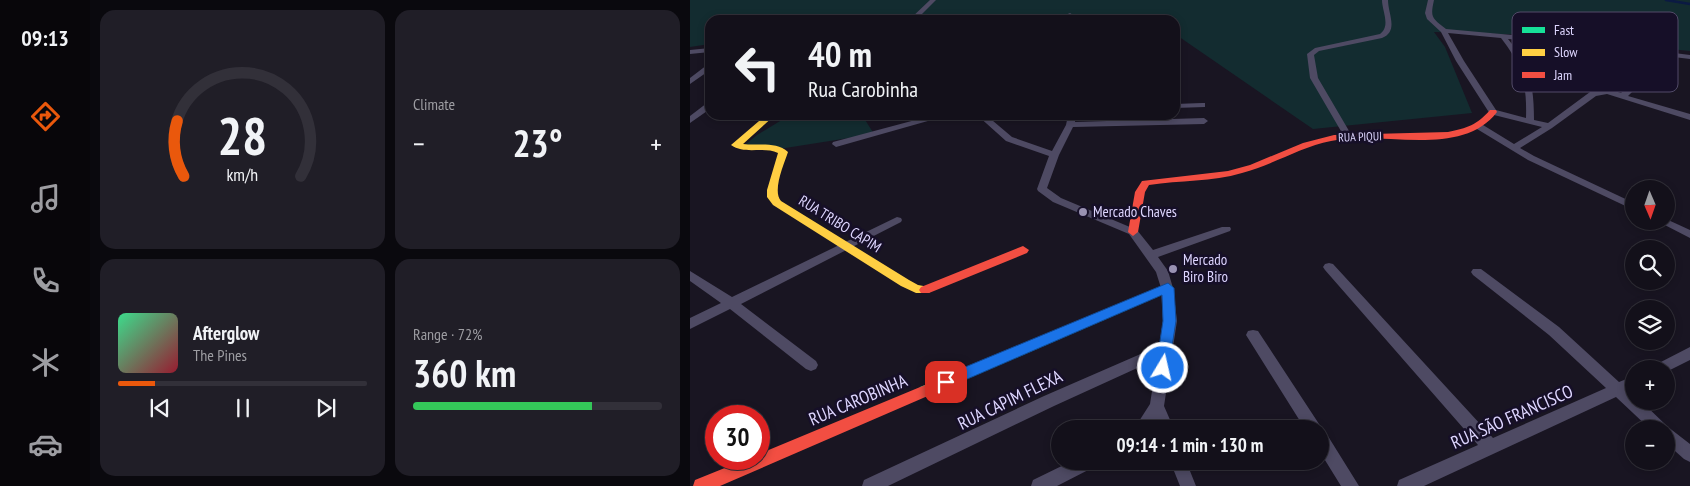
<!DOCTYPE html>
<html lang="en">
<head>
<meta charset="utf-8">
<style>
  :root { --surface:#13101a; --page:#201e27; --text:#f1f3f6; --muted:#9d9da2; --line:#323039; --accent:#ea580c }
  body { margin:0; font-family:"PT Sans Narrow",sans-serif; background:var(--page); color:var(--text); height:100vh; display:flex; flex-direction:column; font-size:19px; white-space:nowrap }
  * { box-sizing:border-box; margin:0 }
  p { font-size:16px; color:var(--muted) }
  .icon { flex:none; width:28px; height:28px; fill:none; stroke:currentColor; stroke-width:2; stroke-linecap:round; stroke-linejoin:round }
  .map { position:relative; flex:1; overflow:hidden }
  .drawer { display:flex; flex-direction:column; gap:10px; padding:10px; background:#0a090e; width:600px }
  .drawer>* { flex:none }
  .hud { position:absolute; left:15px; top:15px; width:475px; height:105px; border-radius:15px; box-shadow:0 2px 8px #0003,0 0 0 1px var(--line); background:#13101a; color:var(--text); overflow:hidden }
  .needle { width:32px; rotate:178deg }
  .tools { position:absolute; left:935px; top:180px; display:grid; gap:10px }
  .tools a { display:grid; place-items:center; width:50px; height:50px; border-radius:50%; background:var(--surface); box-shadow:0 2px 8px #0003,0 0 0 1px var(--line); font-size:25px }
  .speed { position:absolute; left:15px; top:405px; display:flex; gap:10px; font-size:25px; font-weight:700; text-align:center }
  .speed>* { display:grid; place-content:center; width:65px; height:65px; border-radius:50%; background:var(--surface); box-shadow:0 2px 8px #0003,0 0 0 1px var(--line); line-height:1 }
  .speed .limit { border:8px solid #d22; background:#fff; color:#111 }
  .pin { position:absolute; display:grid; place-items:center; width:42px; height:42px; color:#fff; margin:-21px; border-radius:10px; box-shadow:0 2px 8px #0006 }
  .me { position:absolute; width:55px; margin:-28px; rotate:9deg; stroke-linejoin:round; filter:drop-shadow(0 0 4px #0008) }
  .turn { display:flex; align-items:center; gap:18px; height:105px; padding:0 20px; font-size:22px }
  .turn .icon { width:65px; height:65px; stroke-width:2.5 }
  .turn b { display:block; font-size:35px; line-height:42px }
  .big { font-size:38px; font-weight:800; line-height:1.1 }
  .drawer .widget { flex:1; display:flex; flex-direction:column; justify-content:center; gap:8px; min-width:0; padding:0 18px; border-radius:15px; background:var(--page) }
  .drawer .dial { align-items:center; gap:0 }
  .dial svg { height:130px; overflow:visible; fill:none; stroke:var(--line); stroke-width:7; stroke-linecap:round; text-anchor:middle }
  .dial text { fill:var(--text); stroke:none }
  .song { display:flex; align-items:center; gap:15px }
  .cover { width:60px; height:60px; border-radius:8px; background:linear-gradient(135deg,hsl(150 70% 55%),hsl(350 70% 35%)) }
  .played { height:5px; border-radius:2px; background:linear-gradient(90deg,var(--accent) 15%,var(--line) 15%) }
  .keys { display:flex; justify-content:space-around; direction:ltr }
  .heat { display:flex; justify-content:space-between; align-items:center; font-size:28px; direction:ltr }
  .charge { height:8px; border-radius:4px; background:linear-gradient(90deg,#34c759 72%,var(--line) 0) }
  .drawer .tiles { flex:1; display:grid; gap:10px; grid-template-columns:repeat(2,1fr) }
  .trip { position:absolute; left:361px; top:420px; width:278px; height:50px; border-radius:25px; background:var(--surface); box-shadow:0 2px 8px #0003,0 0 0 1px var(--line); font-weight:800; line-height:50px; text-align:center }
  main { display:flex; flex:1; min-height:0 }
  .dock { display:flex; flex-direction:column; width:90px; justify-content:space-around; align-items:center; background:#08060a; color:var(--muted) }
  .dock .icon { width:35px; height:35px }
  .dock .current { color:var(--accent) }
  .dock b { font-size:22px; color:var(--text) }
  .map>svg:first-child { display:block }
  .green { fill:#132c30 }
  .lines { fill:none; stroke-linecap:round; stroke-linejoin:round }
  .stream { stroke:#0b1a43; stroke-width:2.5 }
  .street { fill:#4e4a63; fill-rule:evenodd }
  .fast { fill:#16e098; fill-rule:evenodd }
  .slow { fill:#ffcf43; fill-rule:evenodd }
  .jam { fill:#f24e42; fill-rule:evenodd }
  .route { fill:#1a73e8; stroke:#114b97 }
  .poi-dot { fill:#9992b2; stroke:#160f28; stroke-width:2 }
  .labels { text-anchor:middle; stroke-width:5; stroke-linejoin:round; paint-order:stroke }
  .far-street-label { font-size:12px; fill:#ded6ff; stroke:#160f28 }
  .poi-label { font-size:15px; fill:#ded6ff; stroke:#160f28; text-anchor:start }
  .street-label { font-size:15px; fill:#ded6ff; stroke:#160f28 }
  .near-street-label { font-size:18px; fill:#ded6ff; stroke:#160f28 }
  .key { fill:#160f28; stroke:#524b68; stroke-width:1 }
  .key-label { font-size:14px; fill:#ded6ff }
</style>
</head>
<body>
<main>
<nav class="dock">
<b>09:13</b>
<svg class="icon current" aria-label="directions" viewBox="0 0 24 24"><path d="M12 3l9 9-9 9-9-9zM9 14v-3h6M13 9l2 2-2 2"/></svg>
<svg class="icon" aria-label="music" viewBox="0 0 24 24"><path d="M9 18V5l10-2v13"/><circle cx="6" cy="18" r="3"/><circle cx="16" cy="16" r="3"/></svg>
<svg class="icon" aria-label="phone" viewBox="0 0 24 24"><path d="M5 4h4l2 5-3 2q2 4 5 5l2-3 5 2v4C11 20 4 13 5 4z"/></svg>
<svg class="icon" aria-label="climate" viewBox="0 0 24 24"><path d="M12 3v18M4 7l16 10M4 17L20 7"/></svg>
<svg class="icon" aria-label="car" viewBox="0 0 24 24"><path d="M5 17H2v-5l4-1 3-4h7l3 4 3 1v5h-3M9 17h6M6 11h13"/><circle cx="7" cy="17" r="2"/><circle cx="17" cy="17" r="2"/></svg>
</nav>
<section class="drawer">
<div class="tiles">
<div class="widget dial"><svg viewBox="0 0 100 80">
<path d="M14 69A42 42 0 1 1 86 69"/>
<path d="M14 69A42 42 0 0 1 10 35" stroke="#ea580c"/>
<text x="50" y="56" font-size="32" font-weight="700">28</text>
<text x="50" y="72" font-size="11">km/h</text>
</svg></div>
<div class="widget"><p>Climate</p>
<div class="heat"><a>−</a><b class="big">23°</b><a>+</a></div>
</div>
<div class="widget">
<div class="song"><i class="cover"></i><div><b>Afterglow</b><p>The Pines</p></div></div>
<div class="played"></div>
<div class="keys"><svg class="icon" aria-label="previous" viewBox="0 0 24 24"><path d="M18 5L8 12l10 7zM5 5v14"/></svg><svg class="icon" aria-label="pause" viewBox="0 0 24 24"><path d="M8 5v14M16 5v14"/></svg><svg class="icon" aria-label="next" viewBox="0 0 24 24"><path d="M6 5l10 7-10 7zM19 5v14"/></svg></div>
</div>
<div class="widget"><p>Range · 72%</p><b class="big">360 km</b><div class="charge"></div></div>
</div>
</section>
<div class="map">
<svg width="1000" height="486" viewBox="0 0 1000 486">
  <rect width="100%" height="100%" fill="#191522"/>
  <!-- green -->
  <path class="green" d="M0,0H1000V51L843,35L744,32L755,47L782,113L623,129L485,34V20H434L427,18L356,15L327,20H20V44L0,47Z
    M100,115H172L184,134L89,149L51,148L67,135Z"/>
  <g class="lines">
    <!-- stream -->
    <path class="stream" d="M976,0L1000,4"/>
    <!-- street -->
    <path class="street" d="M240,0H246L226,20H219Z
      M692,0H698C698,14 709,31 692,38L629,51L624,55L628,78L662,136L661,138H655L620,78L617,54L625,48L690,34C701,26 692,11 692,0Z
      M738,0H744C740,18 742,18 756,29L890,41L1000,55V59L951,53L958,69L950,84L938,96L1000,114V120L917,94L906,96L862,128L830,148L844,156L944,203V210L838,160L787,129V125H793L824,144L852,127L800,114L766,61L751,32L737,19L735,13ZM758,33L811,38C832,65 837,84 836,118L806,110L774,61ZM818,39L877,44L913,90L900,92L858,123L844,120C844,86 840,66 818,39ZM885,45L944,52L950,69L944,81L931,93L921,90L916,81Z
      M380,13L383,15L382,16L373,20H364Z
      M208,17L212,20H206Z
      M20,48V52L0,54V50Z
      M17,65H20V70L0,84V78Z
      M17,103H20V109L0,123V116Z
      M512,103H515V107L485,108V104Z
      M244,115H259L146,147L142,144L143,142Z
      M287,115H296L322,137L362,151L376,125L378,115H386L385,122L514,118L518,121L514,124L383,127L369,155L357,188L371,198L447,230L463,250L532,227H540L541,229L540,231L468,257L478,271L483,288L487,321L474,406L484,429H468L465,421L461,429H444L460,404L467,359L364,406L198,486H172L174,480L354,396L469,346L473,321L471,288L466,272L439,234L363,202L348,191L347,189L359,156L316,141Z
      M207,217L211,218L212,220L211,222L51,304L126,361L128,365L126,369L121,371L116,369L40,309L0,329V318L31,303L0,281V271L42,297Z
      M976,219L1000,230V238L967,221H976Z
      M639,263L643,264L803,438L916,388L859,335L783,275L781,272L783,269H791L869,327L929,382L944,376V389L939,391L944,395V401H951L978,427L1000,444V462L994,459L976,443V429H960L926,397L734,486H707L709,480L788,445L635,270L633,267L635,264Z
      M563,330L568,331L629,424L631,431L636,433L669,486H651L630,452V429H615L556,335L558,331Z
      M1000,347V360L976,372V369H963L965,365Z
      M382,461H408L406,466L367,486H341L343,480Z
      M480,461H496L506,486H490Z"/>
    <!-- fast -->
    <path class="fast" d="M477,284L481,285L483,288L481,291L240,395L235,397L230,395L228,391L230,387Z"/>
    <!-- slow -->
    <path class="slow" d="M76,115H85L53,144C67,146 86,141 98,152C94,164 82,191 91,201L219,280L228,285L239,287L241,290L239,293H226L211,286L83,205L77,197V190L88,153C73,146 55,155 41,145Z"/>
    <!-- jam -->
    <path class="jam" d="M800,110H806L807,112C771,159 692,130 641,141C610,147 583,165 552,173C522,182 490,180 459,185L455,192L448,232L443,236L438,232L445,192L452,181L538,171L560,165L613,143L644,135L758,132C777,128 787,125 800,110Z
      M333,246L339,250L337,253L239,293H231L229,290L231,287Z
      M235,385L240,387L242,391L240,395L30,486H3L5,480L57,459H69V454Z"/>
  </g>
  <!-- route -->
  <path class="route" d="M478,283L484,288L486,321L478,372L473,373L468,372L466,368L473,321L472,295L261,386L256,388L251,386L249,382L251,377Z"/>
  <!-- markers -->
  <g class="poi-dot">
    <circle cx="393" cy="212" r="5"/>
    <circle cx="483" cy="269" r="5"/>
  </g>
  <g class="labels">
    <!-- far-street labels -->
    <g class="far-street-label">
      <text transform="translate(670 137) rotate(-2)" y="4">RUA PIQUI</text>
    </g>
    <!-- poi labels -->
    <g class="poi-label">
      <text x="403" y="217">Mercado Chaves</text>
      <text x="493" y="265">Mercado<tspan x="493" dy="17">Biro Biro</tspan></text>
    </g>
    <!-- street labels -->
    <g class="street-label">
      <text transform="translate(150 224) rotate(32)" y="5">RUA TRIBO CAPIM</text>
    </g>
    <!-- near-street labels -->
    <g class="near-street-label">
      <text transform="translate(168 400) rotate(-23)" y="6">RUA CAROBINHA</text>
      <text transform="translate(320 400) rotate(-26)" y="6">RUA CAPIM FLEXA</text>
      <text transform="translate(822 417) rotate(-24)" y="6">RUA SÃO FRANCISCO</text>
    </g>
  </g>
  <!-- legend -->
  <rect x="822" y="12" width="166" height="80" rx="8" class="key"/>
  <rect x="832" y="27" width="23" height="6" fill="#16e098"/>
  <rect x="832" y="49" width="23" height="7" fill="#ffcf43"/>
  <rect x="832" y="72" width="23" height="6" fill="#f24e42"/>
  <g class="key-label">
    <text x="864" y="35">Fast</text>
    <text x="864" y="57">Slow</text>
    <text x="864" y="80">Jam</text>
  </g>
</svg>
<div class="tools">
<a><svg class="needle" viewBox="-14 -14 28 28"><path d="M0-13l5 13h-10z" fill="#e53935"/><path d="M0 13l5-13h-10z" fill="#9d9da2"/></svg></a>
<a><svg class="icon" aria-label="search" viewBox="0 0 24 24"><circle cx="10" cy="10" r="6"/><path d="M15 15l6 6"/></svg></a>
<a><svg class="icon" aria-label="layers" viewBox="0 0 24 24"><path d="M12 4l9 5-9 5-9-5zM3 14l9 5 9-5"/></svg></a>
<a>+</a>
<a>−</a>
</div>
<div class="speed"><div class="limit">30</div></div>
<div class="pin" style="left:256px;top:382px;background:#d93025"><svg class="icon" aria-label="arrive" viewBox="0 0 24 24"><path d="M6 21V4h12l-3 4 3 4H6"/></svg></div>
<svg class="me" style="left:473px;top:368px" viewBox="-20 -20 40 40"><circle r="17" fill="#1a73e8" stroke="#fff" stroke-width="3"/><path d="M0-11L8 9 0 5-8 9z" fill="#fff"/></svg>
<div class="trip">09:14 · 1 min · 130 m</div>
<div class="hud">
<div class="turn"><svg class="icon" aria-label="left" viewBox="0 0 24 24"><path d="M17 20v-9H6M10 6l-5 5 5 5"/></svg><div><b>40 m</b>Rua Carobinha</div></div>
</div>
</div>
</main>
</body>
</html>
